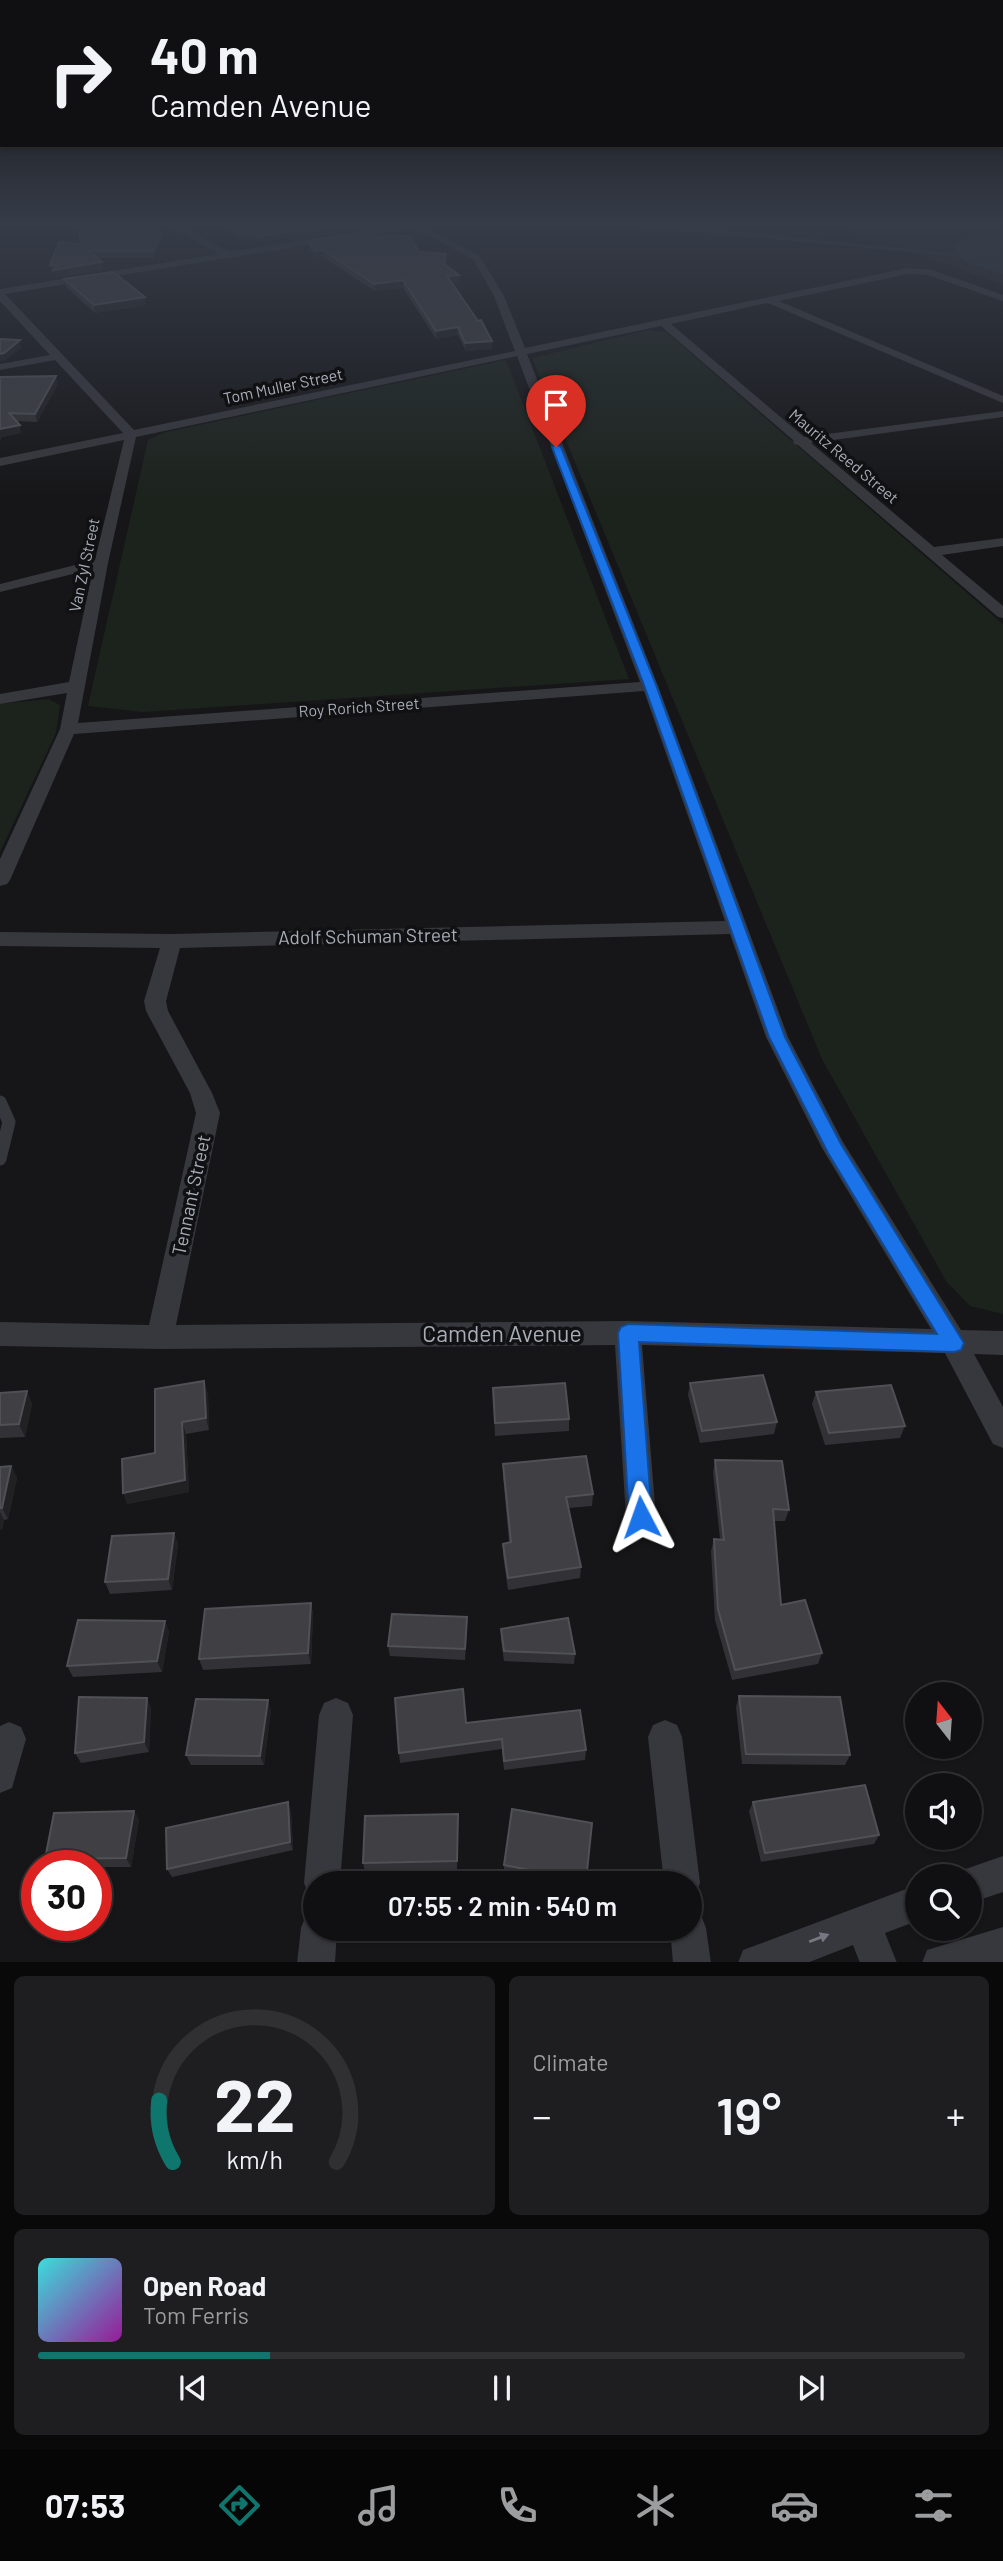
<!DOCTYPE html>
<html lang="en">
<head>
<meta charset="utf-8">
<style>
  :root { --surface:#101012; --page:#1e1e20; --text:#f1f3f6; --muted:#9c9d9f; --line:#303032; --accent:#0f766e }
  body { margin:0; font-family:Barlow,sans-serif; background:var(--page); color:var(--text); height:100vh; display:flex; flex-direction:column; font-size:26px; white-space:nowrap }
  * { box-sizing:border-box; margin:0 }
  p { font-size:23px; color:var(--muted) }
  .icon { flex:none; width:38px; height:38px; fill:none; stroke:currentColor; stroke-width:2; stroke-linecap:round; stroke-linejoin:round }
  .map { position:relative; height:1962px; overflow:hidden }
  .drawer { display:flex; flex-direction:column; gap:14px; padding:14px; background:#09090a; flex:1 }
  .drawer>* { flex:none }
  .guide { position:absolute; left:0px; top:0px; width:1004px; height:147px; box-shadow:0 2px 5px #0004,0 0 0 2px var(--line); background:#101012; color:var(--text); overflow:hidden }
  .needle { width:46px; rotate:343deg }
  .buttons { position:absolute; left:905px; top:1682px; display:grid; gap:14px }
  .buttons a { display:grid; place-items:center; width:77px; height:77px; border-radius:50%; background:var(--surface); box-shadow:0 2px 5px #0004,0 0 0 2px var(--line); font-size:35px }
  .speed { position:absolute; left:21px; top:1850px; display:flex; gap:14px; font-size:35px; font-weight:700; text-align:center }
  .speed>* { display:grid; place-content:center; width:91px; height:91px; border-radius:50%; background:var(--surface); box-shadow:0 2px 5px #0004,0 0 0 2px var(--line); line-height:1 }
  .speed .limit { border:10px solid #d22; background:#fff; color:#111 }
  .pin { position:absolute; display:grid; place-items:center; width:60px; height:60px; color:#fff; margin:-72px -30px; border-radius:50% 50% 50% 0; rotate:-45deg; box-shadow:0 0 7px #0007 }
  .pin .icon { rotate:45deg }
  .me { position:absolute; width:77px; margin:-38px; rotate:356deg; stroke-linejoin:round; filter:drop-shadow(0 0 5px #0008) }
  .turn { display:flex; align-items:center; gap:24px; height:147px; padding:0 35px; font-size:32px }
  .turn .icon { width:91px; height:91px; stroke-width:2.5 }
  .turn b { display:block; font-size:49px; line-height:60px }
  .big { font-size:52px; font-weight:600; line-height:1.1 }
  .drawer .widget { flex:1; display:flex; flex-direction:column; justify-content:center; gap:10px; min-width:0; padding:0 24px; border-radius:10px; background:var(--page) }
  .drawer .dial { align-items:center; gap:0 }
  .dial svg { height:182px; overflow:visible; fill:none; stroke:var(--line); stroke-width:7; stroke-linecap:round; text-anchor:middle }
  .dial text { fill:var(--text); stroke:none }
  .song { display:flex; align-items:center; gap:21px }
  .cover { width:84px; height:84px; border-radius:10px; background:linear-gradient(135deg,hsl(180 70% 55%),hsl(300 70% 35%)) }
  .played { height:7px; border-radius:4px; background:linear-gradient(90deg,var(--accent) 25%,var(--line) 25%) }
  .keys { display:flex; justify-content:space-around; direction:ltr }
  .heat { display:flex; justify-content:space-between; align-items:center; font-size:38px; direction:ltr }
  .drawer .tiles { flex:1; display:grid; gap:14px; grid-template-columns:1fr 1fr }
  .widget:last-child { grid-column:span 2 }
  .trip { position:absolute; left:303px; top:1871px; width:399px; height:70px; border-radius:35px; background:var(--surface); box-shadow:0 2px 5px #0004,0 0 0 2px var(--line); font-weight:600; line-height:70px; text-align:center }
  .tabs { display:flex; height:112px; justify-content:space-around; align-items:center; background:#060607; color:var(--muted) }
  .tabs .icon { width:49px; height:49px }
  .tabs .selected { color:var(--accent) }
  .tabs b { font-size:32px; color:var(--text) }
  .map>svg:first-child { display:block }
  .built { fill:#222225 }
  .green { fill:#1c231d }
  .water { fill:#2c353c }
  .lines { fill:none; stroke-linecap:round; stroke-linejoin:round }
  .stream { stroke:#2c353c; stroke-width:3.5 }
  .lane { stroke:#37383d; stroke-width:13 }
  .street { fill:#37383d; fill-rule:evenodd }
  .wall { fill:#323236 }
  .shaded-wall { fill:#212124 }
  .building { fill:#3f3f44; stroke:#4f5156; stroke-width:2 }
  .oneway { fill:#757881 }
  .route { fill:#1a73e8; stroke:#114b97; stroke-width:2 }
  .labels { text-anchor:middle; stroke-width:7; stroke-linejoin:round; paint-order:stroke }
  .far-street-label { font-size:16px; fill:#a8adb8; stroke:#111113 }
  .street-label { font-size:19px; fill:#a8adb8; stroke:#111113 }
  .near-street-label { font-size:23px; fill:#a8adb8; stroke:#111113 }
</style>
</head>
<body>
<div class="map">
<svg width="1003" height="1963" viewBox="0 0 1003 1963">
  <rect width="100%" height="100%" fill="#161618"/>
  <!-- built -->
  <path class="built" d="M834,224H1003V285Z"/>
  <!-- green -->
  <path class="green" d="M649,330L666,332L1003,624V1314L970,1306L946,1281L822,1059L532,358Z
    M506,360L629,679L143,712L88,706L148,440L166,432Z
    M48,699L60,705L56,733L0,852V704Z"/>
  <!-- water -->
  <path class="water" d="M1003,234V274L971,264L956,255L954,247L962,239Z"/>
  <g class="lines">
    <!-- stream -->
    <path class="stream" d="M601,224L657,226L956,255"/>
    <!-- lane -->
    <path class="lane" d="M0,1102L9,1122L0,1159"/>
    <!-- street -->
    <path class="street" d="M167,224H177L229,252L406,224H424L422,226L479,255L504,296L525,348L908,268L932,270L1003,295V301L928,275L908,274L779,301L1003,396V403L768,303L671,324L804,437L1003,411V417L811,443L934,547L1003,538V546L942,555L1003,606V618L998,617L798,445L794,444L793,440L661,326L527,354L658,686L788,1037L843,1142L961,1330L1003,1331V1355L974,1354L1003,1407V1448L993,1444L945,1353L642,1345L656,1517L652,1527L641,1531L630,1527L626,1517L615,1345L160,1349L0,1346V1322L149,1325L196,1113L190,1093L146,1011L144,1001L160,948L0,946V932L172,934L725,921L644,691L74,734L10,880L7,884L0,886V859L60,729L67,693L0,704V694L69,682L93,569L0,592V584L95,560L124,440L0,466V458L123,433L55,360L0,370V364L50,355L0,301V289L219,254ZM413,228L473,259L494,296L515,351L134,430L5,294ZM517,356L640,682L78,723L108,563L136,437ZM730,934L766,1037L822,1148L931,1329L628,1321L176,1325L220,1113L212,1093L168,1011L166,1001L180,948Z
      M336,1698L348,1703L353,1715L340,1883H315V1898L309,1896L304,1883L319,1715L324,1703Z
      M665,1720L677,1725L682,1737L700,1883L695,1896L690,1898V1883H664L648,1737L653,1725Z
      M9,1722L21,1727L26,1739L12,1788L0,1793V1726Z
      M1003,1856V1892L970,1903V1876H956L957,1872Z
      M917,1885V1921L885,1933L897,1963H860L853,1945L807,1963H738L743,1950Z
      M690,1910L701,1915L706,1928L711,1963H673L670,1928H690Z
      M315,1911V1928H337L335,1963H297L301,1928L306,1915Z
      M1003,1927V1963H922L927,1950Z"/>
  </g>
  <!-- wall -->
  <path class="wall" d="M218,224H358L354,230L302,238L301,235L261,241L256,238L243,240Z
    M162,234L164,241L154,258H97L103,270L56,277L55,272H52L50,265L80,244Z
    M346,234V237L419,252L446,254V265L459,275V282L452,283L492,349L466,351L458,335L436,339L403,288L375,291L324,258H316L309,248L308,241Z
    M64,279L146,305L95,313L66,287Z
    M0,377L58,384L37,422L16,421L21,433L2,437L0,440Z
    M690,1383L777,1422L774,1434L700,1443L688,1395Z
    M493,1388L569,1419V1431L495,1436Z
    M27,1391L32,1404L25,1437L0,1438V1393Z
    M816,1392L905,1426L900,1438L825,1445L812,1404Z
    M208,1393L209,1430L186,1434L189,1492L127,1504L155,1453Z
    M715,1460L789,1510L785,1521H774L781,1605L822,1653L818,1664L732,1680L715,1620L711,1551L714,1539H720L713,1472Z
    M503,1464L593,1494L592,1506L569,1508L581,1567L580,1578L508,1590L503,1555V1544L509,1542L503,1476Z
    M11,1466L17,1478L8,1519L4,1520L2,1529L0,1530V1467Z
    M174,1533L178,1544L172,1590L110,1594L105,1582Z
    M311,1603L313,1615L311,1664L203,1670L199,1659Z
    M165,1621L169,1632L162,1672L73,1677L67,1666Z
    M467,1628L465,1660L390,1656L388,1646Z
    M501,1629L575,1654L574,1664L504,1661L501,1639Z
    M739,1696L850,1755L845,1765L742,1764L736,1707Z
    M147,1698L151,1708L149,1752L81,1763L75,1753Z
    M271,1710L264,1765H191L186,1755Z
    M466,1723L586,1750L585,1760L504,1770L502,1749L400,1763L399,1753Z
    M753,1802L879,1835L874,1844L761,1862L749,1811Z
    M134,1811L139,1820L131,1867H96V1866H50L45,1859Z
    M291,1811L293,1850L172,1877L167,1869Z
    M458,1823L457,1870L365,1872L363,1863Z
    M592,1823L586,1883H553L504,1873V1865Z"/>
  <!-- shaded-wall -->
  <path class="shaded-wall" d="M354,224H358L354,230L302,238V232Z
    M300,230L301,235L261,241L260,236Z
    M255,233L256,238L243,240L242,235Z
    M162,234L164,241L154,258L153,251Z
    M323,250L324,258H316L315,251Z
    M102,262L103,270L56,277L54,270Z
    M459,275V282L447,284V276Z
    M403,280V288L375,291L374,284Z
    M145,297L146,305L95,313L94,305Z
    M458,327V335L436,339V331Z
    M20,340L21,348L6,360L0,362V354Z
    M492,341V349L466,351L465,343Z
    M56,376L58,384L37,422L35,414Z
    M20,425L21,433L2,437L0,440V429Z
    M204,1381L208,1393L209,1430L206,1418Z
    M27,1391L32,1404L25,1437L19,1424Z
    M182,1422L186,1434L189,1492L127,1504L123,1493Z
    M11,1466L17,1478L8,1519L2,1508Z
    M0,1512L4,1520L2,1529L0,1530Z
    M174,1533L178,1544L172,1590L168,1579Z
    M311,1603L313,1615L311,1664L308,1653Z
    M467,1617V1628L465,1660V1649Z
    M165,1621L169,1632L162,1672L157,1661Z
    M147,1698L151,1708L149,1752L144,1742Z
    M268,1700L271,1710L264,1765L260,1756Z
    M288,1802L291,1811L293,1850L290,1842Z
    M134,1811L139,1820L131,1867L126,1858Z"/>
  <!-- building -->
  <path class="building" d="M80,224H145L162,234L153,251H88L102,262L54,270L57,265H50L59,242L80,244Z
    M225,224H354L302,232L300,230L260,236L255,233L242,235Z
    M346,234L344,237L410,236L419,252L446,254L444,264L459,275L447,276L478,321L481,320L492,341L465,343L458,327L436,331L403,280L374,284L323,250L315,251L308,241Z
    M113,272L145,297L94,305L64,279Z
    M0,339L20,340L4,353L0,354Z
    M56,376L35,414L9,413L20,425L0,429V377Z
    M763,1375L777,1422L702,1431L690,1383Z
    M204,1381L206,1418L182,1422L185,1480L123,1493L122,1459L155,1453V1389Z
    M565,1383L569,1419L495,1423L493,1388Z
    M891,1385L905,1426L829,1433L816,1392Z
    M27,1391L19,1424L0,1425V1393Z
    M586,1456L593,1494L566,1497L581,1567L508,1578L503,1544L511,1542L503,1464Z
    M715,1460L782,1461L789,1510L773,1509L781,1605L805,1600L822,1653L735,1670L718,1609L714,1539L724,1540Z
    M11,1466L2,1508H0V1467Z
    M174,1533L168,1579L105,1582L112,1536Z
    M311,1603L308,1653L199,1659L205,1609Z
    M392,1614L467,1617L465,1649L388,1646Z
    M568,1618L575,1654L504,1651L501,1629Z
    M78,1620L165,1621L157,1661L67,1666Z
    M463,1689L466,1723L580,1710L586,1750L504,1761L502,1739L399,1753L395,1698Z
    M739,1696L840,1697L850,1755L746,1754Z
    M79,1697L147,1698L144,1742L75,1753Z
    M196,1699L268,1700L260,1756L186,1755Z
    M865,1785L879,1835L765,1853L753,1802Z
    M288,1802L290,1842L167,1869L166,1828Z
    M512,1809L592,1823L586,1881L504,1865Z
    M134,1811L126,1858L45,1859L54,1813Z
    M458,1814L457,1861L363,1863L365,1816Z"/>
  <!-- one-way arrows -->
  <defs><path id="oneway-solid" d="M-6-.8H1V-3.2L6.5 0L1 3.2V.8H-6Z" transform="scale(1.75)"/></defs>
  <use class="oneway" href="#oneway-solid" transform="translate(819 1938) rotate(-21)"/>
  <!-- sky -->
  <linearGradient id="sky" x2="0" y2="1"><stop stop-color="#0c0c0d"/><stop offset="0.45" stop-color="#363c48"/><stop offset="1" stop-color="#363c48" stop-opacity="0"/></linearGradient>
  <rect width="1003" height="498" fill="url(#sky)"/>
  <!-- route -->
  <path class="route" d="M556,444L561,447L656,685L785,1037L841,1144L964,1343L961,1350L954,1352L639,1342L652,1517L649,1525L641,1528L633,1525L629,1517L618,1333L621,1327L628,1324L937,1334L828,1153L769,1037L644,685L552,447Z"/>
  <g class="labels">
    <!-- far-street labels -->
    <g class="far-street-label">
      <text transform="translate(283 386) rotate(-12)" y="6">Tom Muller Street</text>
      <text transform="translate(844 456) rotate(40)" y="6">Mauritz Reed Street</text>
      <text transform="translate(84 565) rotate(-78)" y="6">Van Zyl Street</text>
      <text transform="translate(359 707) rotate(-4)" y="6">Roy Rorich Street</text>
    </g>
    <!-- street labels -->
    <g class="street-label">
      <text transform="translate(368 936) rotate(-1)" y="7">Adolf Schuman Street</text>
      <text transform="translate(191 1195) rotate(-78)" y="7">Tennant Street</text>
    </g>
    <!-- near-street labels -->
    <g class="near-street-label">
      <text x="502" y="1342">Camden Avenue</text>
    </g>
  </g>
</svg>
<div class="buttons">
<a><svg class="needle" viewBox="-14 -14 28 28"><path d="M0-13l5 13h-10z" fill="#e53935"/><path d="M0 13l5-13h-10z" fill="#9c9d9f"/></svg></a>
<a><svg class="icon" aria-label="sound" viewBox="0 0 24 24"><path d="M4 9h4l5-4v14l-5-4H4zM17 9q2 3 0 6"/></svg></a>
<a><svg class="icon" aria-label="search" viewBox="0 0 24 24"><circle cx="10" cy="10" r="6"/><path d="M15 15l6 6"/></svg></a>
</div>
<div class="speed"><div class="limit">30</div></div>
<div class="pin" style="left:556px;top:447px;background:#d93025"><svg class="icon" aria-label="arrive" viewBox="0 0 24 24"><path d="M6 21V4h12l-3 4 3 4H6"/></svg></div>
<svg class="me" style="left:641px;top:1517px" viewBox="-20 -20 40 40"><path d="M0-17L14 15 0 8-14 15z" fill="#1a73e8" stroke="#fff" stroke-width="4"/></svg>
<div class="trip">07:55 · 2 min · 540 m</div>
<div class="guide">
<div class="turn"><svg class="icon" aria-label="right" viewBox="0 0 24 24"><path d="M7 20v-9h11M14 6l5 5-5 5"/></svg><div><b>40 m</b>Camden Avenue</div></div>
</div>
</div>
<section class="drawer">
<div class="tiles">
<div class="widget dial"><svg viewBox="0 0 100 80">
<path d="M14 69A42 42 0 1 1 86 69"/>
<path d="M14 69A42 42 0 0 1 8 42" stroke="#0f766e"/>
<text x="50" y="56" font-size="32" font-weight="700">22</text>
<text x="50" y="72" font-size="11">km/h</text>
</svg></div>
<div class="widget"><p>Climate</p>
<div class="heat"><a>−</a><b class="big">19°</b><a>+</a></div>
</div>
<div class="widget">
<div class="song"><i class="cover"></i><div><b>Open Road</b><p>Tom Ferris</p></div></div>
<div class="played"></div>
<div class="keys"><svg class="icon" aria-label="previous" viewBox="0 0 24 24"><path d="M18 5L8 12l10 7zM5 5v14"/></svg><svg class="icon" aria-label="pause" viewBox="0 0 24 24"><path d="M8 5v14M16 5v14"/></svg><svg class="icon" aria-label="next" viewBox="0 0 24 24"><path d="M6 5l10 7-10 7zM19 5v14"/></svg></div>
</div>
</div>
</section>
<nav class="tabs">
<b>07:53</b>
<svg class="icon selected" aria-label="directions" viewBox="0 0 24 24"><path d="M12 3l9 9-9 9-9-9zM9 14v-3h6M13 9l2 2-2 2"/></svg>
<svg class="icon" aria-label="music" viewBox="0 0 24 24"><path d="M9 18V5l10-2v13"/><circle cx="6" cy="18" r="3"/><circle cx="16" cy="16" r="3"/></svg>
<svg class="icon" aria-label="phone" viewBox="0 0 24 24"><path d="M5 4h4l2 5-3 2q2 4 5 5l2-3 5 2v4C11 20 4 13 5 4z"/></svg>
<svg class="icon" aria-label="climate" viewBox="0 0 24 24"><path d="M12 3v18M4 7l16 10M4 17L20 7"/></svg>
<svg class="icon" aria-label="car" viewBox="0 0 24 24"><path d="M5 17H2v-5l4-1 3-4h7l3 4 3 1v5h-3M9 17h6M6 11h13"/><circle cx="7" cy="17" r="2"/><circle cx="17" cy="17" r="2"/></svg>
<svg class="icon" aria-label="filters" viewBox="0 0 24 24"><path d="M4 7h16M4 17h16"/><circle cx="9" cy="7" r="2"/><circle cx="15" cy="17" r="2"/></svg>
</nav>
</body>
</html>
